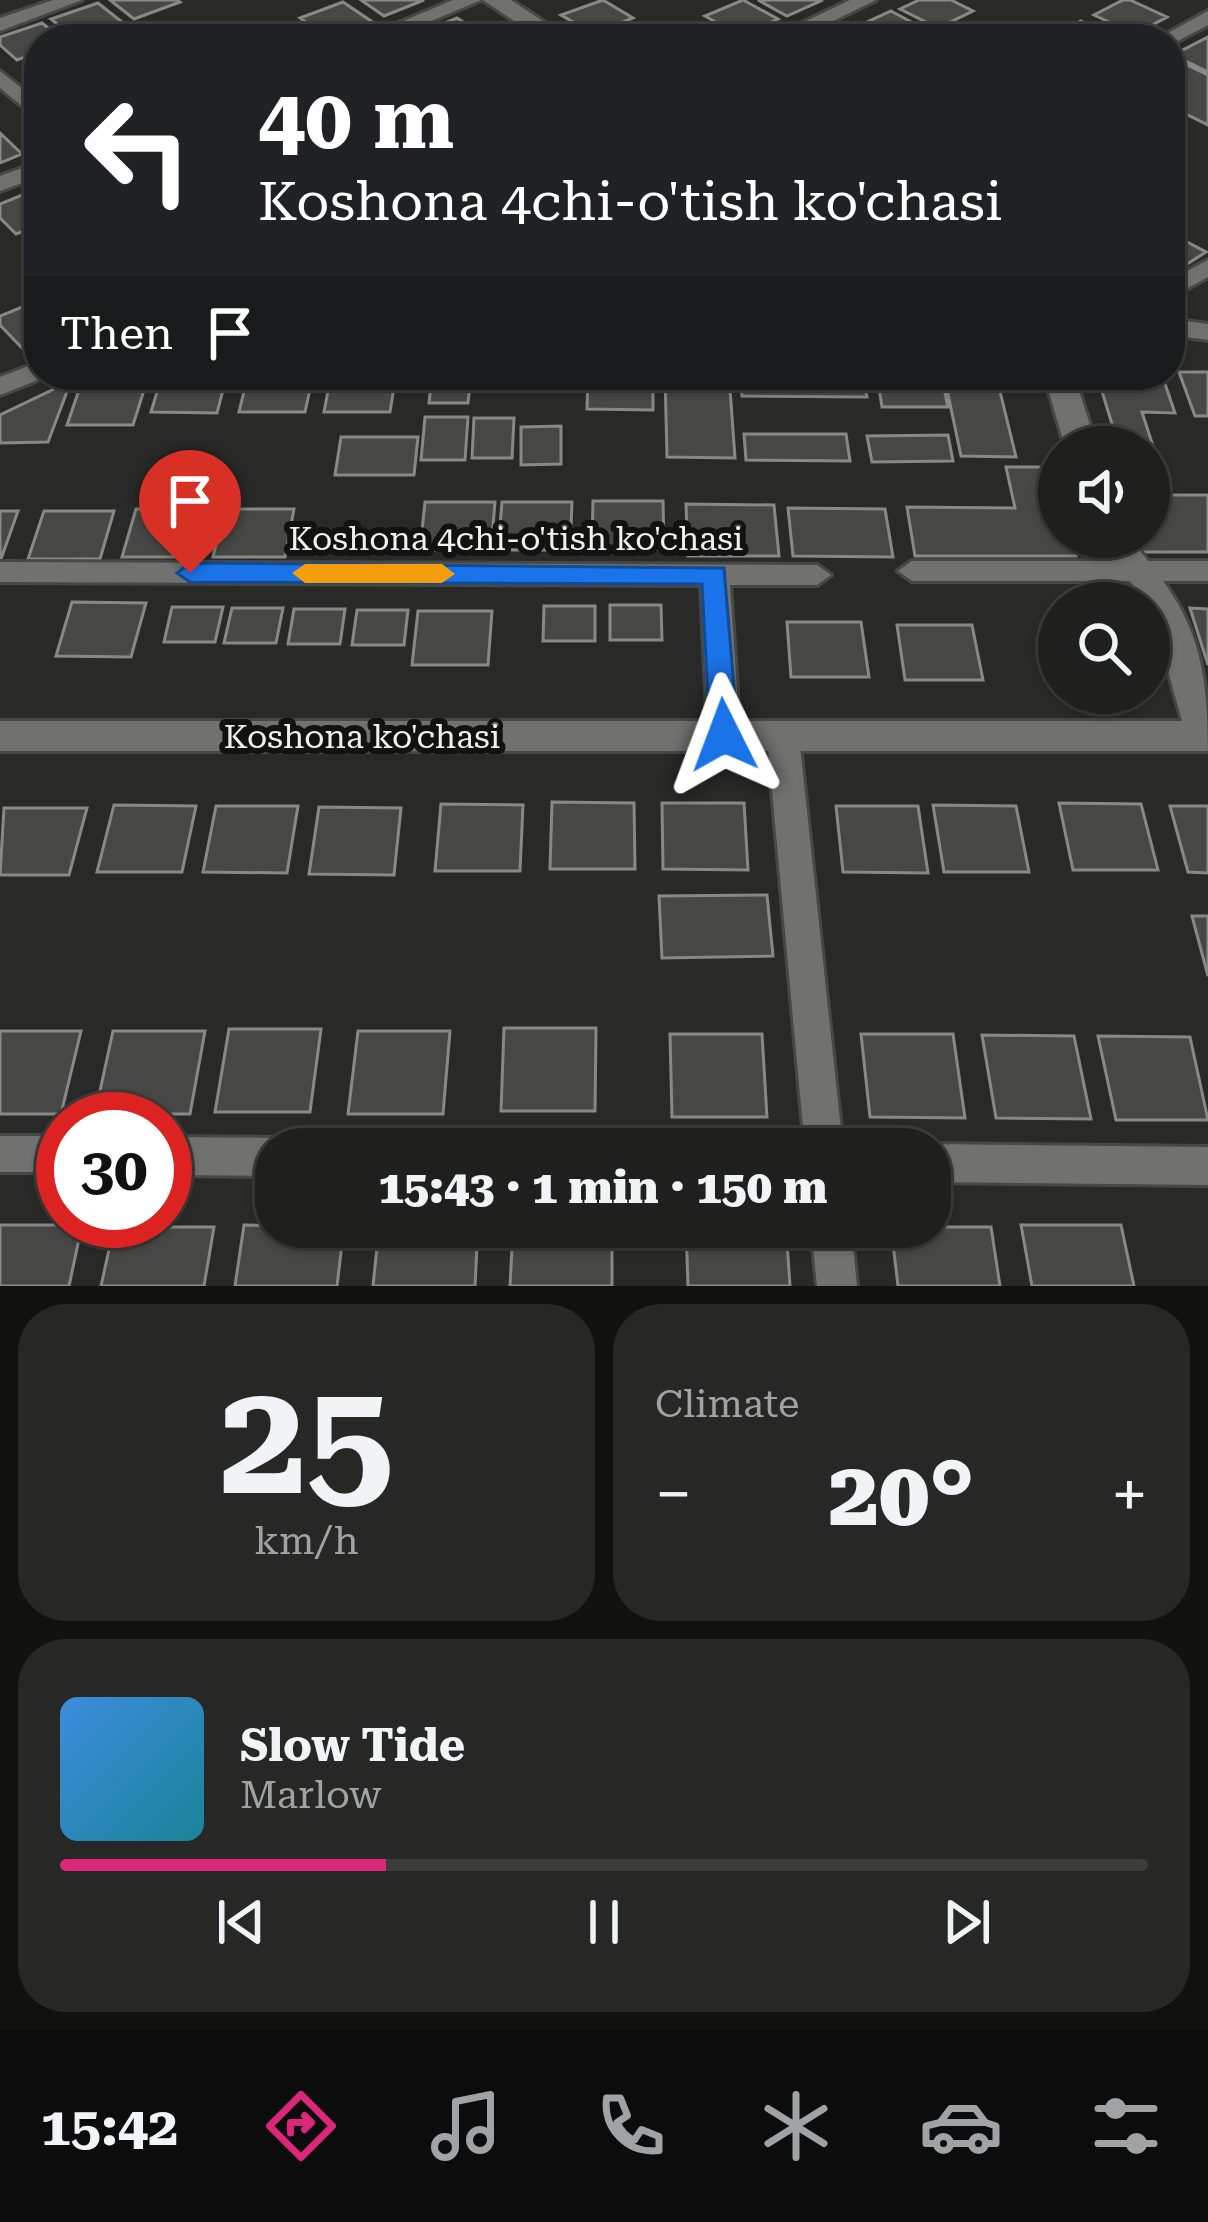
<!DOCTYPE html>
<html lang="en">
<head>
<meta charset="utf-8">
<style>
  :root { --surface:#1f1f1d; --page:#272726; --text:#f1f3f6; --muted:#a1a2a4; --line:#3c3d3b; --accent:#db2777 }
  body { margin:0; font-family:"Roboto Serif",serif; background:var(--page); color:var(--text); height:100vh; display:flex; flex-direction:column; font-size:45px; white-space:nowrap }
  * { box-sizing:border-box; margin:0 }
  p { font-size:39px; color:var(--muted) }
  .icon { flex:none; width:66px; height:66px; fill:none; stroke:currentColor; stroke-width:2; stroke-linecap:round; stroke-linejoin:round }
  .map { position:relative; height:1286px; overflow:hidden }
  .panel { display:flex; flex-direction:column; gap:18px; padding:18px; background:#111110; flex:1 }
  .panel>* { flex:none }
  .guide { position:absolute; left:24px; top:24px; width:1161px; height:366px; border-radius:48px; box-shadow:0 3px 9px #0004,0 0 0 3px var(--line); background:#202124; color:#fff; overflow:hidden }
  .controls { position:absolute; left:1038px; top:426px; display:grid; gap:24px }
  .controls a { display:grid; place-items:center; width:132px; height:132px; border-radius:50%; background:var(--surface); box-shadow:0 3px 9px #0004,0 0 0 3px var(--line); font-size:60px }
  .speed { position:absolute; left:36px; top:1092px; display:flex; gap:24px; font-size:60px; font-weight:700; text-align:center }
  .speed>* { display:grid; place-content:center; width:156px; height:156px; border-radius:50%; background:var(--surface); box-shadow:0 3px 9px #0004,0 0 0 3px var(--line); line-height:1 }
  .speed .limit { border:18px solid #d22; background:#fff; color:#111 }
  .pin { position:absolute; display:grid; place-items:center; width:102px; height:102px; color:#fff; margin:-123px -51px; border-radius:50% 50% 50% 0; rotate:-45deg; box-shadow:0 0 12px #0007 }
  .pin .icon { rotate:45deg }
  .me { position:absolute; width:132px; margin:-66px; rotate:357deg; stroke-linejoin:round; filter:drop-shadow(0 0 9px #0008) }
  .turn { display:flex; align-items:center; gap:42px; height:252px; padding:0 36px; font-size:54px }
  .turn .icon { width:156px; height:156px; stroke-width:2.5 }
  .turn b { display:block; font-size:84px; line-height:102px }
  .then { display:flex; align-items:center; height:114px; padding:0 36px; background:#0003; gap:24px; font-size:45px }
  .big { font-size:90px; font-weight:800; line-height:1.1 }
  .panel .card { flex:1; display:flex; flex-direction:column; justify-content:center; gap:18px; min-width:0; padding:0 42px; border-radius:48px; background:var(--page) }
  .panel .dial { align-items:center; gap:0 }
  .dial b { font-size:156px; line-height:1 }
  .song { display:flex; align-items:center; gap:36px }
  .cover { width:144px; height:144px; border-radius:18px; background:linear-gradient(135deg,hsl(210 70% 55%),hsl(190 70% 35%)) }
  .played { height:12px; border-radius:6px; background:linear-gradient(90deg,var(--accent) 30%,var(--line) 30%) }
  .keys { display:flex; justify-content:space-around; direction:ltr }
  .heat { display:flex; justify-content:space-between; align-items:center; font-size:66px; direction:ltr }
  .panel .tiles { flex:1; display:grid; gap:18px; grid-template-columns:1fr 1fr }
  .card:last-child { grid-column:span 2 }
  .trip { position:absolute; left:255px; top:1128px; width:696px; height:120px; border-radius:48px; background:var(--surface); box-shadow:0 3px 9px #0004,0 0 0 3px var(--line); font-weight:800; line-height:120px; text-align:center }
  .tab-bar { display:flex; height:192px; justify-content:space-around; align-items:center; background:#0c0c0c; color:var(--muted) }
  .tab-bar .icon { width:84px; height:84px }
  .tab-bar .on { color:var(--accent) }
  .tab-bar b { font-size:54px; color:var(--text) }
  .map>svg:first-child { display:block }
  .building { fill:#474845; stroke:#888985; stroke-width:3 }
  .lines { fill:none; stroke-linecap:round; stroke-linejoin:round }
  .minor-casing { stroke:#474846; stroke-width:6 }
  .tertiary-casing { stroke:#474846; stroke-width:6 }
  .minor { fill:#71726f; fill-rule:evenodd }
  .tertiary { fill:#71726f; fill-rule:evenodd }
  .route { fill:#1a73e8; stroke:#114b97; stroke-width:3 }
  .slow { fill:#f59e0b }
  .labels { text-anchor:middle; stroke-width:12; stroke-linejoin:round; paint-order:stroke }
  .street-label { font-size:33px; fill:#f0f1ef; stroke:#121211 }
</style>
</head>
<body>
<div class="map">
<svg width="1208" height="1286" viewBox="0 0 1208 1286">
  <rect width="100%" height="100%" fill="#292927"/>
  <!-- building -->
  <path class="building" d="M110,0H177L180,2L134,19Z
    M361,0H424L384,16Z
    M603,0L633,18L594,34L561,15Z
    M743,0L778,19L740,36L705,16Z
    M758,0H823L787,16Z
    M919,0H951L973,11L938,28L900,9Z
    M1123,0H1130L1167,17L1135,34L1094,15Z
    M343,2L371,21L328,38L300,18Z
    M98,3L122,22L75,39L51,19Z
    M891,11L928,31L910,39H876L854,28Z
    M457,18L488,38L415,35Z
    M1081,21L1118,39L1047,38Z
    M42,23L62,39H39V52L17,60L0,45V37Z
    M286,23L309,39H243Z
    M683,23L710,39H646Z
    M1208,37V72L1173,55Z
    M1170,57L1208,75V125L1170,106Z
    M0,133L22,154L0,163Z
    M39,188V225L16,234L0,218V204Z
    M1170,233L1206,252L1170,275Z
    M39,300V343L23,349L0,325V316Z
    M1179,372H1208V416H1195Z
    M162,375H227L217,413L151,412Z
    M248,375H313L305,412H239Z
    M331,375H396L390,412H324Z
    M432,375H471L468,403H429Z
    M477,375H559L558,387H476Z
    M588,375H653V410L587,409Z
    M665,375H729L735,458L667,457Z
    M740,375H863L867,397L742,396Z
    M877,375H941L948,407H882Z
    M944,375H996L1016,457L961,456Z
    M1097,375H1162L1175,413L1142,412L1162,474H1149V447H1119Z
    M71,381L48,442L0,443V415Z
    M81,384H146L133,425H67Z
    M425,417H468L465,460H421Z
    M474,418H514L512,458H472Z
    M561,426V464L521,465V427Z
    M744,434H846L850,461L746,460Z
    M948,435L953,461L872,462L867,436Z
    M341,437H418L414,475H335Z
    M1006,467H1053L1059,537H1071L1076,556H915L907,507L1015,508Z
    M1149,495H1208V552H1142L1137,537H1149Z
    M593,501H663L664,549H592Z
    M425,502H495L491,550H420Z
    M502,502H572L570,550H498Z
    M686,504L774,505L779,556H688Z
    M788,508L885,509L893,557L793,556Z
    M136,509H206L194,557H122Z
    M225,509H294L285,557H213Z
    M0,511H18L1,559H0Z
    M44,511H114L100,559H28Z
    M72,602L146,603L131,657L56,656Z
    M610,605H661L662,640H610Z
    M544,606H595V641H543Z
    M172,607H223L215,642H164Z
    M232,608H283L276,643H224Z
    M1190,608L1208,609V665Z
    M294,609H345L340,644H288Z
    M357,610H408L404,645H352Z
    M418,611H492L488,665H412Z
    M787,622H861L869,677H791Z
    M897,625H972L983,680H905Z
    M1041,625H1059V680H1054Z
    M552,802L634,803L635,869H550Z
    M662,803H744L748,870L663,869Z
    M1059,803L1141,804L1158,870H1073Z
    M441,804L523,805L520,871H435Z
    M114,805L196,806L182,872H97Z
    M933,805L1016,806L1029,872H944Z
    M216,806H298L287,873L203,872Z
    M836,806H918L928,873L843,872Z
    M1170,806H1208V873L1188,872Z
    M319,807L401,808L394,875L309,874Z
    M4,808H87L69,875H0Z
    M767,895L773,956L662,958L659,896Z
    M1192,916H1208V976Z
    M504,1028H596L595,1111H501Z
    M229,1029H321L310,1112H215Z
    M0,1031H81L61,1114H0Z
    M113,1031H205L190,1114H95Z
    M358,1031H450L443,1114H348Z
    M670,1034H762L767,1117H672Z
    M861,1034H953L965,1118L870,1117Z
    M982,1035L1074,1036L1091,1119L996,1118Z
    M1098,1036L1190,1037L1208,1120H1116Z
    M0,1225H82L69,1286H0Z
    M244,1225L344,1227L337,1286H235Z
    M1021,1225H1121L1134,1286H1032Z
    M114,1227H214L204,1286H101Z
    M379,1227H478L475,1286H373Z
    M686,1227H786L790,1286H688Z
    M891,1227H991L1000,1286H898Z
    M513,1228L612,1229V1286H510Z"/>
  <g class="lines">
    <!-- minor casing -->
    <g class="minor-casing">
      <path id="minor" d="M53,0H82L0,31V18Z
        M453,0H481L389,39H361Z
        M850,0H876L796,39H769Z
        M1208,11V25L1174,43L1157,39Z
        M0,71L39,102V120L0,88Z
        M39,162V177L0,191V176Z
        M1208,260V277L1170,298V280Z
        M1170,319L1208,324V340L1170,335Z
        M39,362V375L48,376L0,395V377Z
        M912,561H1208V581H912L898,571Z
        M0,562L817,565L831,575L817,585H730L740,735L735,744H713L708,735L701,585L0,582Z
        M783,724L794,727L799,736L843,1149H805L767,736L772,727Z
        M0,1136H63V1172H0Z
        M165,1137L276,1138L292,1149H276V1176L165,1175Z
        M930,1144L1208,1147V1185L930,1182V1149H918Z
        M811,1227H851L857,1286H817Z"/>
    </g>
    <!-- tertiary casing -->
    <g class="tertiary-casing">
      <path id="tertiary" d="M483,0H511L570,39H541Z
        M1044,375H1074L1097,447H1065Z
        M1091,537H1128C1193,611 1208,652 1208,751H0V721H1182L1149,603Z"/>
    </g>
    <!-- minor -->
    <use href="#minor" class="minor"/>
    <!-- tertiary -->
    <use href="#tertiary" class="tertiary"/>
  </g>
  <!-- route -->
  <path class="route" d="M190,563L724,568L738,735L724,746L710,735L702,584L190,582L177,573Z"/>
  <!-- slow -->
  <path class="slow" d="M305,564H442L455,574L442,583H305L292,573Z"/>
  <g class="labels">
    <!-- street labels -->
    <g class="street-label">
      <text x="516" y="550">Koshona 4chi-o'tish ko'chasi</text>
      <text x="362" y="748">Koshona ko'chasi</text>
    </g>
  </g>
</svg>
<div class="controls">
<a><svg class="icon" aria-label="sound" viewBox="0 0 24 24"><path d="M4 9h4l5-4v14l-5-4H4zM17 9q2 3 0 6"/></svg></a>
<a><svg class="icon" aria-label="search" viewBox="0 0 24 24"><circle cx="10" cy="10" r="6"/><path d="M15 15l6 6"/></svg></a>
</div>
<div class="speed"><div class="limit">30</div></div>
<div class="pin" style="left:190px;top:573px;background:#d93025"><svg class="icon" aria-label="arrive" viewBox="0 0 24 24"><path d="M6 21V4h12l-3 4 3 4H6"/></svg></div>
<svg class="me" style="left:724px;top:735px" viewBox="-20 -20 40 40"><path d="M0-17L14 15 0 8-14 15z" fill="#1a73e8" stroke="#fff" stroke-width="4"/></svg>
<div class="trip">15:43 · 1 min · 150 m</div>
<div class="guide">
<div class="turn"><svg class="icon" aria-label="left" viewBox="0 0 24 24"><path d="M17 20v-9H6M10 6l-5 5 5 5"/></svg><div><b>40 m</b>Koshona 4chi-o'tish ko'chasi</div></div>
<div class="then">Then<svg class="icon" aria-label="arrive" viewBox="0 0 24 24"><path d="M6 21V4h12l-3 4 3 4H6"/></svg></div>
</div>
</div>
<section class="panel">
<div class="tiles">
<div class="card dial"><b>25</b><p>km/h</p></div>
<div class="card"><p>Climate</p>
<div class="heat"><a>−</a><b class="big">20°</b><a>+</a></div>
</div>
<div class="card">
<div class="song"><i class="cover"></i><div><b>Slow Tide</b><p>Marlow</p></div></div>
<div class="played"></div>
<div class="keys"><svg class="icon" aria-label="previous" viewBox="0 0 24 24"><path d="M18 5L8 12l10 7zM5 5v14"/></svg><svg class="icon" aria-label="pause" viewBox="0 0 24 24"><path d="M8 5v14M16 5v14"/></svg><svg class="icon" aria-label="next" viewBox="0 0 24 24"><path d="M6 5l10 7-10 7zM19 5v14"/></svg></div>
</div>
</div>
</section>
<nav class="tab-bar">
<b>15:42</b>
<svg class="icon on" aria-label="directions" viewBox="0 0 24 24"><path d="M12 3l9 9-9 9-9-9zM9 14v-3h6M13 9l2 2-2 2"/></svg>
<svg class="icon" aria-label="music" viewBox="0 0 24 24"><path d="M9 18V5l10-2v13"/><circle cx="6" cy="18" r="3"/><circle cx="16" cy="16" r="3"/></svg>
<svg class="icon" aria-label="phone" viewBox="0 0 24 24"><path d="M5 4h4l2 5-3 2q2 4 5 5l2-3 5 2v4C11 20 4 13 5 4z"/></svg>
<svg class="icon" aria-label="climate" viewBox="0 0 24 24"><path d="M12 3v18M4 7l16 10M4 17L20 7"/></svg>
<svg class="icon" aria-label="car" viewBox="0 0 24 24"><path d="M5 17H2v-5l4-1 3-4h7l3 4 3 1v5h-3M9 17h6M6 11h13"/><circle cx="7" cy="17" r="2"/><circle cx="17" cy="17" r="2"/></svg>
<svg class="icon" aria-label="filters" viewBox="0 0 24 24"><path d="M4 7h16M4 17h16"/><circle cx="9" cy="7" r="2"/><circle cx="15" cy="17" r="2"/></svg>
</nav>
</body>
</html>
